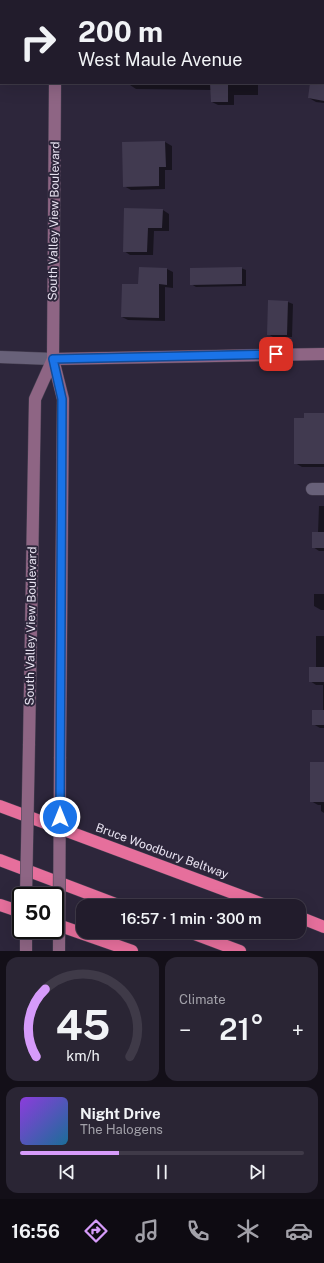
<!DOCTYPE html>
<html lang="en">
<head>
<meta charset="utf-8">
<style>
  :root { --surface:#221c2c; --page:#2a2534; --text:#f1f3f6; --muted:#a2a1a9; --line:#3f3a48; --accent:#d69bfa }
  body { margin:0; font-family:"Public Sans",sans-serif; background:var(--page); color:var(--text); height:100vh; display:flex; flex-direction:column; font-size:15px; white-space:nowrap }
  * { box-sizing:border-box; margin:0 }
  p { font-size:13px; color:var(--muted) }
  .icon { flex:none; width:22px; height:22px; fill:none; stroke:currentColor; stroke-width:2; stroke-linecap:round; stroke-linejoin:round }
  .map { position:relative; height:951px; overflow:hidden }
  .panel { display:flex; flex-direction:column; gap:6px; padding:6px; background:#130f18; flex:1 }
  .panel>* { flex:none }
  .top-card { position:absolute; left:0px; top:0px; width:324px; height:84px; box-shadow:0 4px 16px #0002,0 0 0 1px var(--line); background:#221c2c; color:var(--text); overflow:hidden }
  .speed { position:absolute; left:12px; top:887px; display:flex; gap:8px; font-size:20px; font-weight:700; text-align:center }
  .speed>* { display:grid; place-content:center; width:52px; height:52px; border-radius:50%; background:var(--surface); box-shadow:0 4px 16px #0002,0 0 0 1px var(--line); line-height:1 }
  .speed .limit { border:2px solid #111; border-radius:6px; background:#fff; color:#111 }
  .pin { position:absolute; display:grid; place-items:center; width:34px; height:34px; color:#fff; margin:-17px; border-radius:8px; box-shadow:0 2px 6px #0006 }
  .me { position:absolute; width:44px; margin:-22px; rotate:0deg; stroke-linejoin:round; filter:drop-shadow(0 0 3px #0008) }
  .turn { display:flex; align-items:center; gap:14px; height:84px; padding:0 12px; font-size:18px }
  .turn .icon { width:52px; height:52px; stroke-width:2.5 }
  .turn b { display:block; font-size:28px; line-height:34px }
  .big { font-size:30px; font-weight:600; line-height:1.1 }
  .panel .card { flex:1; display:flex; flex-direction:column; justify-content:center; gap:6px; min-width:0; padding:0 14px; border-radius:12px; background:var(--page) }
  .panel .dial { align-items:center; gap:0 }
  .dial svg { height:104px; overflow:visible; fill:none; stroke:var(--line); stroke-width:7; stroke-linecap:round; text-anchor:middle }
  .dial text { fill:var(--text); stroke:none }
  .song { display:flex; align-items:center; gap:12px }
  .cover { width:48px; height:48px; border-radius:6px; background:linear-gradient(135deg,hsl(270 70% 55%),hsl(200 70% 35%)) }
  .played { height:4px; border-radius:2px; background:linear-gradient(90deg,var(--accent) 35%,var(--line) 35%) }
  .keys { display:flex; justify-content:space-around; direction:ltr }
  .heat { display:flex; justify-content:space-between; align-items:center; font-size:22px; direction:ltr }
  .panel .tiles { flex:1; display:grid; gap:6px; grid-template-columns:1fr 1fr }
  .card:last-child { grid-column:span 2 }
  .trip { position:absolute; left:76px; top:899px; width:230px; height:40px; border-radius:12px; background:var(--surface); box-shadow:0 4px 16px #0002,0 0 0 1px var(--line); font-weight:600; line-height:40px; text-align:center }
  .menu { display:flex; height:64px; justify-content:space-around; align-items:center; background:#0e0b12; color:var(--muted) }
  .menu .icon { width:28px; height:28px }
  .menu .selected { color:var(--accent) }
  .menu b { font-size:18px; color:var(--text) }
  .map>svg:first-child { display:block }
  .shadow { fill:#0007 }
  .building { fill:#413a50 }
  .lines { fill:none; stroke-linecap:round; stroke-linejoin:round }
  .street-casing { stroke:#484153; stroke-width:13 }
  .secondary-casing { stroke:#484153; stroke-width:13 }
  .highway-casing { stroke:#484153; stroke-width:13 }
  .street { stroke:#686179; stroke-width:12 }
  .secondary { stroke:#8e6584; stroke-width:12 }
  .highway { stroke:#e66f9c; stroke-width:12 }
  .secondary-bridge-casing { stroke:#484153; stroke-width:13; stroke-linecap:butt }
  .secondary-bridge { stroke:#8e6584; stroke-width:12 }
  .route-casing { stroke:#114b97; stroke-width:10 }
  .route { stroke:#1a73e8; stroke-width:7 }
  .labels { text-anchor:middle; stroke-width:4; stroke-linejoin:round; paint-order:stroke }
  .street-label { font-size:12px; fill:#e8e3f1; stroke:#2d263b }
</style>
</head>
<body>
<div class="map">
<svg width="324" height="951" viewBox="0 0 324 951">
  <rect width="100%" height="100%" fill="#2d263b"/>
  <!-- shadow -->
  <path class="shadow" d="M242,0H263L262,1H244Z
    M323,39L324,40V103L316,102L309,98L311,83H323Z
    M130,83H258V95H234V105H218L212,102L211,90L136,89L130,85Z
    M165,142L172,146V170H165V189L131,190L124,186Z
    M163,210L169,214V231H154L153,255H130L124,251Z
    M241,268L246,270V286L196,287L191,284Z
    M167,269L173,272V288L165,287V321L128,320L122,317L139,286Z
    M269,301L288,302L293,304L292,337H273L268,334Z
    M324,414V467H302L295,463L305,419Z
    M319,506H324V551H319L313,547L318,533Z
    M314,594H324V728H320L313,724L323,711V685H316L310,681L316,668V636H324V610H321L314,606Z
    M324,763V813L321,811V805H318L311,801Z"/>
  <!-- building -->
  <path class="building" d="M210,83H228V102H211Z
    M310,83H324V101L308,98Z
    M165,141L166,167H159V186L123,187L122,142Z
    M124,208L163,209L162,228H148L147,252H123Z
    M139,267L167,268V285L159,284V318L121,317L122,284H138Z
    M242,267V284L190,285V268Z
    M268,300L288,301L287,335H267Z
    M304,413H324V464H294V418H304Z
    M312,532H324V548H312Z
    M309,667H324V682H309Z
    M312,710H324V725H312Z
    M310,762H324V802H310Z"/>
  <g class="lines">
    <!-- street casing -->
    <g class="street-casing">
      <path id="street" d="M0,357L53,359
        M312,489H324"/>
    </g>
    <!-- secondary casing -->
    <g class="secondary-casing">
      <path id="secondary" d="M56,0V1
        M55,83L53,359L63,399L60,757
        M53,359L324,354
        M29,744L35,399L53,359
        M26,951V930"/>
    </g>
    <!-- highway casing -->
    <g class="highway-casing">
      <path id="highway" d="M0,806L268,906
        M0,860L121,906
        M0,905L21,912
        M299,917L324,927
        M55,924L132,951
        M189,932L240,951"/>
    </g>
    <!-- street -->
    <use href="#street" class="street"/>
    <!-- secondary -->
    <use href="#secondary" class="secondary"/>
    <!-- highway -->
    <use href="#highway" class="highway"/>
    <!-- secondary-bridge casing -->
    <g class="secondary-bridge-casing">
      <path id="secondary-bridge" d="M26,896L29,744
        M59,951L60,757"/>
    </g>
    <!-- secondary-bridge -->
    <use href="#secondary-bridge" class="secondary-bridge"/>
  </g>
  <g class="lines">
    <!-- route casing -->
    <g class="route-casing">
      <path id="route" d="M60,817L62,399L53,359L276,354"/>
    </g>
    <!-- route -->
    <use href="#route" class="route"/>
  </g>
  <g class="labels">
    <!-- street labels -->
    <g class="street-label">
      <text transform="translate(54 221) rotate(-89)" y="4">South Valley View Boulevard</text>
      <text transform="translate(31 626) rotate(-89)" y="4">South Valley View Boulevard</text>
      <text transform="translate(162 851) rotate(20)" y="4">Bruce Woodbury Beltway</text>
    </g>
  </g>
</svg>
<div class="speed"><div class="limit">50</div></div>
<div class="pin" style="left:276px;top:354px;background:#d93025"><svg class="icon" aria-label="arrive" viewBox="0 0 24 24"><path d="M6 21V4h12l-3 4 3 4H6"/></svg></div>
<svg class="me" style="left:60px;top:817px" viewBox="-20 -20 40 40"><circle r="17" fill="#1a73e8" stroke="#fff" stroke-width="3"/><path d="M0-11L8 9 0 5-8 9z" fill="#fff"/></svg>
<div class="trip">16:57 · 1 min · 300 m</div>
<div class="top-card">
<div class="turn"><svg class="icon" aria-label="right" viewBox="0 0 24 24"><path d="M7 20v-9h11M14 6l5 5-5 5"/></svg><div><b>200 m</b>West Maule Avenue</div></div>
</div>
</div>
<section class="panel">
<div class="tiles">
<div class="card dial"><svg viewBox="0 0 100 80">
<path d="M14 69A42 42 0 1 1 86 69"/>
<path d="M14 69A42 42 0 0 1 21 17" stroke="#d69bfa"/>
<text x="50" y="56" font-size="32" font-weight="700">45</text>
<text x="50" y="72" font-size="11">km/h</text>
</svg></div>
<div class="card"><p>Climate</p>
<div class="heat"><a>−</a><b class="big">21°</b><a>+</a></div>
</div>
<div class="card">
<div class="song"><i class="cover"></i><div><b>Night Drive</b><p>The Halogens</p></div></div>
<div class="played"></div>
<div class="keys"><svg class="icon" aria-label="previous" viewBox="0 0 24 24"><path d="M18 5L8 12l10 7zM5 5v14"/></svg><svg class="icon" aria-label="pause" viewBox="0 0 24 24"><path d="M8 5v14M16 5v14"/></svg><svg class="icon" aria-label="next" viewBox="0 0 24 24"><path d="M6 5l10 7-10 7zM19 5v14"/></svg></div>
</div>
</div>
</section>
<nav class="menu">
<b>16:56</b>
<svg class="icon selected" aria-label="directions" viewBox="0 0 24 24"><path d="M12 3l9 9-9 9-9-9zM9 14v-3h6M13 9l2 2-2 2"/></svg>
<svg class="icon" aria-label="music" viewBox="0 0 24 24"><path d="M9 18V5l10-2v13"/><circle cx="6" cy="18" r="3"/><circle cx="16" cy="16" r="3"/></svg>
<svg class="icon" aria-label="phone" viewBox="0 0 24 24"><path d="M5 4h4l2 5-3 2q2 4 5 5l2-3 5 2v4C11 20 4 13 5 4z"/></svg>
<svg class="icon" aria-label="climate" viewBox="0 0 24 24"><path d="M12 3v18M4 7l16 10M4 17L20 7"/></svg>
<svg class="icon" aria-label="car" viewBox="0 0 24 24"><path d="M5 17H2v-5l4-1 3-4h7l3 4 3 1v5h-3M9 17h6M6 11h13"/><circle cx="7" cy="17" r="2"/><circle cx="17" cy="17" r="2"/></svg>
</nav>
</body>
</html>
